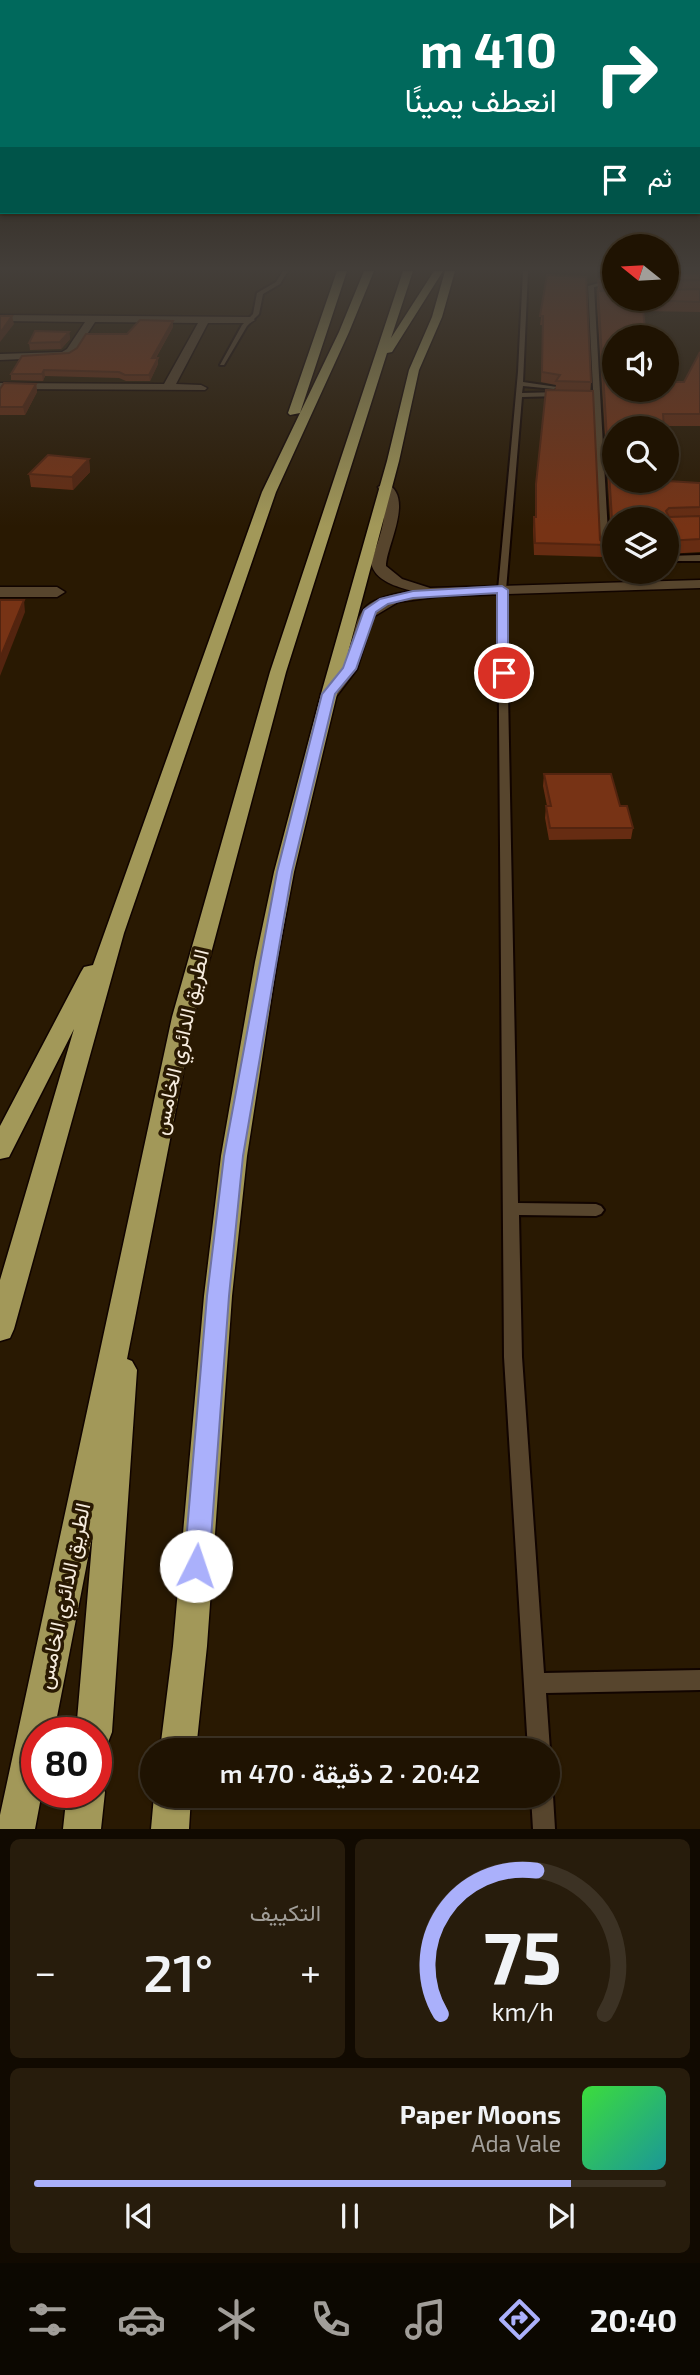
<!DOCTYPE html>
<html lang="ar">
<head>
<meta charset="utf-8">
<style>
  :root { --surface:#1f1302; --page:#271c0c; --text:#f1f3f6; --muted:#a19e99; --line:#3c3224; --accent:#aab0fb }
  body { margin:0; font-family:"Exo 2",Vazirmatn,sans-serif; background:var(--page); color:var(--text); direction:rtl; height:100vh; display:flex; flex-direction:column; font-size:26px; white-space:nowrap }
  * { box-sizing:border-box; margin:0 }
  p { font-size:23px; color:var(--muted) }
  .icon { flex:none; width:38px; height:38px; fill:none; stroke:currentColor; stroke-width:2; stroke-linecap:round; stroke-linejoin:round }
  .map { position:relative; height:1829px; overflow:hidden; direction:ltr }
  .side { display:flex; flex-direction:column; gap:10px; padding:10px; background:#110a01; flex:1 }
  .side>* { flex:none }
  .hud { position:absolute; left:0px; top:0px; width:700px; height:214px; box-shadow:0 2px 5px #0004,0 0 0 2px var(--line); direction:rtl; background:#00695c; color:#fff; overflow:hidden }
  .needle { width:46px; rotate:288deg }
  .controls { position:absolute; left:602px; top:234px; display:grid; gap:14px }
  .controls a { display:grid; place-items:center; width:77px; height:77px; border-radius:50%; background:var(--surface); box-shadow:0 2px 5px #0004,0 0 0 2px var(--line); font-size:35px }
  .speed { position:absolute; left:21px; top:1717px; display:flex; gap:14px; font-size:35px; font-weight:700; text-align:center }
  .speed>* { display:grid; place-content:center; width:91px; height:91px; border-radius:50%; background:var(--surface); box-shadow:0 2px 5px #0004,0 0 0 2px var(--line); line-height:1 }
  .speed .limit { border:10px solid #d22; background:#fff; color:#111 }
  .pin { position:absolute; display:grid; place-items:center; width:60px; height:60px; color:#fff; margin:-30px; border:4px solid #fff; border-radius:50%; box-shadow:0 2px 7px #0007 }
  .me { position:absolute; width:77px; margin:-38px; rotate:4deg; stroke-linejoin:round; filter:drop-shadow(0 0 5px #0008) }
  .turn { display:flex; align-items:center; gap:24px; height:147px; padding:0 28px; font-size:32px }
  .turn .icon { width:91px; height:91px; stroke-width:2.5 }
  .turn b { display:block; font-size:49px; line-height:60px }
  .then { display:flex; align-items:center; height:66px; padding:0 28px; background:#0003; gap:14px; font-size:26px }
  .big { font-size:52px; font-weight:600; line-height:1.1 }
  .side .widget { flex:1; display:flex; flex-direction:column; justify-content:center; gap:10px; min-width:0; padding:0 24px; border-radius:10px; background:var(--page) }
  .side .dial { align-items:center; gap:0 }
  .dial svg { height:182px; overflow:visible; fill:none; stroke:var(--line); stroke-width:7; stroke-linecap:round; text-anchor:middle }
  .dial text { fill:var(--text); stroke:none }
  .song { display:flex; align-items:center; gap:21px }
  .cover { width:84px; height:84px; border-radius:10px; background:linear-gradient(135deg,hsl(120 70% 55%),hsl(180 70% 35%)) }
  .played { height:7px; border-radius:4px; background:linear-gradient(90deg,var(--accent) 85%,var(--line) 85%) }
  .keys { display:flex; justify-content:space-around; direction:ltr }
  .heat { display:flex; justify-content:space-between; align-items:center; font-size:38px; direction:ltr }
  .side .tiles { flex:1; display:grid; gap:10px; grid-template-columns:1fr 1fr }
  .widget:last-child { grid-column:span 2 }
  .trip { position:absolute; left:140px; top:1738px; width:420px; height:70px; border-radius:35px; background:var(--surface); box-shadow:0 2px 5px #0004,0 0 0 2px var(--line); font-weight:600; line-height:70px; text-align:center; direction:rtl }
  .dock { display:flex; height:112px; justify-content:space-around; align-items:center; background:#0c0801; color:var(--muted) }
  .dock .icon { width:49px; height:49px }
  .dock .active { color:var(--accent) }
  .dock b { font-size:32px; color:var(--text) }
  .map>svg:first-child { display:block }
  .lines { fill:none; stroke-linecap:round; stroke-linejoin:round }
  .service-casing { stroke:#110400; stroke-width:4 }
  .minor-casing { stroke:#110400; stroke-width:3 }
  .trunk-casing { stroke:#110400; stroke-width:3 }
  .service { fill:#57452d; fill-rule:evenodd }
  .minor { fill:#57452d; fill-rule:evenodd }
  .trunk { fill:#a29859; fill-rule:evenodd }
  .wall { fill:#662c12 }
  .shaded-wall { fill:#53240f }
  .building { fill:#773315; stroke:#53240f; stroke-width:2 }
  .route { fill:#aab0fb; stroke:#6e72a3; stroke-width:2 }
  .labels { text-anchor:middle; stroke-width:7; stroke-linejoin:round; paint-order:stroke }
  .street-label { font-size:21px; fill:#f7ecde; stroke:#291902 }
</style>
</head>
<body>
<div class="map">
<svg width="700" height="1829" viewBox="0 0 700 1829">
  <rect width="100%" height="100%" fill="#291902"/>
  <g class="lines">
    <!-- service casing -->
    <g class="service-casing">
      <path id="service" d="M283,271H288L280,284L263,294L259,314L247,326L224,365H220L242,325L253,314L257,293L276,282Z
        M523,271H528L523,382L557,387L554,389L523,386L522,393L561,392L564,394L561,396L522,397L506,590L518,1203L596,1204L601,1206L604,1210L601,1214L596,1216L519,1215L522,1357L544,1673L700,1670V1690L546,1693L550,1750L548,1755V1750H528L504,1357L498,590L518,372Z
        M614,279V283L594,287L609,551L614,554V561L601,552L588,286Z
        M700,555V561H667V556Z
        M548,1788L553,1796L555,1829H533L531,1796H548Z"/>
    </g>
    <!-- minor casing -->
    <g class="minor-casing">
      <path id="minor" d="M0,315L250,317L255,320L250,323H208L176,384L201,385L207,388L205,390L0,389V383L164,384L198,323L95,322L75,353L68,357L0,360V354L62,352L67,349L85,322L0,321Z
        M385,483C416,495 386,546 386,566L402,579L430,588L700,580V588L442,596L398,602L373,617L357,669L335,698H323L321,694C327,685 336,677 341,668C366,621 342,601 413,591C397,587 375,581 371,563C378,539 393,511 378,487Z
        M0,587H57L65,592L57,597H0Z"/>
    </g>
    <!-- trunk casing -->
    <g class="trunk-casing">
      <path id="trunk" d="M337,271H347L300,413L290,415L288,413Z
        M364,271H374L349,332L276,492L124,933L14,1329L10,1338L0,1341V1280L74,1029L9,1157L0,1159V1126L81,972L84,967L93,965L262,492L339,332Z
        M403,271H413L391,338L434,271H443L392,352L387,353L286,672L194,1017L127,1359L132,1361L137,1370L112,1732L107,1745L96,1749V1732H76L93,1532L54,1732H37V1792H42L35,1829H0V1815L172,1017L270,672Z
        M445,271H455L442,317L419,370L399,461L337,694L294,872L277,962L247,1156L232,1296L207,1646L196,1750H160L173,1646L204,1296L221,1156L255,962L274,872L321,694L387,461L409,370L432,317Z
        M96,1778L105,1792L101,1829H63L67,1792H96Z
        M154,1796H191L189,1829H151Z"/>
    </g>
    <!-- service -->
    <use href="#service" class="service"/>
    <!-- minor -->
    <use href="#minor" class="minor"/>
    <!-- trunk -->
    <use href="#trunk" class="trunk"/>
  </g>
  <!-- wall -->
  <path class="wall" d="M700,273V312L643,311L614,390L684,382L700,352V426H664L668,481L700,483V552L667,554V520H614V553L612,549L597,302L598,279L614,275V299L667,274Z
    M547,275L591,382L590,391L600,540L606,545L605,557L534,555L533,529L534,517H535V496L546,390H555L556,385L541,382L543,325H540Z
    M173,327L156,358H158V364L150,381H126L119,378L45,376L43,381L11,380V374L69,353L127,334Z
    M69,332L70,339L61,349L30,350L29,343Z
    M36,384L37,392L25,415H0V389Z
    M89,459L90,472L73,490L31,487L29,474Z
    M544,774L620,806L633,828L631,839L549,840L545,818L546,806H547L543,786Z"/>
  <!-- shaded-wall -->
  <path class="shaded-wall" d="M12,316L14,324L0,342V333Z
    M173,321V327L152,364V358Z
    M69,332L70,339L61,349L60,342Z
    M158,358V364L150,381L149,375Z
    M44,370L45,376L43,381L42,374Z
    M36,384L37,392L25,415L23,407Z
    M89,459L90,472L73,490L72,477Z
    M24,600L25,612L0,676V658Z"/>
  <!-- building -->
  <path class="building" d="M700,273V280L668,281L667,283V274Z
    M547,275L586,277L591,382L556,381L560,375L542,372L543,316H540Z
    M614,275V282H598V279Z
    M667,286L668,290L700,289V302L642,300L646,338H614V390H667V382H684L700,352V414H663L664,429H614V481H667V466L668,481L700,483V507L669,508L666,511L669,517L700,516V539L667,541V520H614V537L613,536L598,291H614V299H667Z
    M0,316H12L0,333Z
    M140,320L173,321L152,358H158L149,375H125L119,372L44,370L42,374H11L22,356L69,353L77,348L86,334H127Z
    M35,331L69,332L60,342L29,343Z
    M4,383L36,384L23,407H0V389Z
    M546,390L593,391L600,540L606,545L535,543L534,517H536V484Z
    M48,455L89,459L72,477L29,474Z
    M0,600H24L0,658Z
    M544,774H611L620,806H627L633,828H550L546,806H551Z"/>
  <!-- sky -->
  <linearGradient id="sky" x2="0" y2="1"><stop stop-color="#170e01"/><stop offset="0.51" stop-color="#433e39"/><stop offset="1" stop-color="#433e39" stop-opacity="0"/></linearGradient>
  <rect width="700" height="527" fill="url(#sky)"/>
  <!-- route -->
  <path class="route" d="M502,586L508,590V675L504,676L497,673V593L413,598L388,604L376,612L356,669L335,694L292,872L243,1156L229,1296L209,1566L205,1574L196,1578L187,1574L184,1566L207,1296L224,1156L277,872L322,694L343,668L364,610L380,599L413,591Z"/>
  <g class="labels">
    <!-- street labels -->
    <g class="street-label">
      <text transform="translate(181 1042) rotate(-77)" y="7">الطريق الدائري الخامس</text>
      <text transform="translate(64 1596) rotate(-78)" y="7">الطريق الدائري الخامس</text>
    </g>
  </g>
</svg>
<div class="controls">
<a><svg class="needle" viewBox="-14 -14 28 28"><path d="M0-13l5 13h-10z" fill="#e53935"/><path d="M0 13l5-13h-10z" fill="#a19e99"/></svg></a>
<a><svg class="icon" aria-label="sound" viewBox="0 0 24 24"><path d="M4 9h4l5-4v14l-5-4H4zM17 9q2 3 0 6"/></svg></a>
<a><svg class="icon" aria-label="search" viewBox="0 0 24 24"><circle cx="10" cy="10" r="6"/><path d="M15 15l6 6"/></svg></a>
<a><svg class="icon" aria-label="layers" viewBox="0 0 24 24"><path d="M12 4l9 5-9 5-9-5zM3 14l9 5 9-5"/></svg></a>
</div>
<div class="speed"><div class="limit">80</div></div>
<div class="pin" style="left:504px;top:673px;background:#d93025"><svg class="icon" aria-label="arrive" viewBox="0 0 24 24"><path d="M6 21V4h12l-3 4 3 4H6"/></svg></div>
<svg class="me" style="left:196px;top:1566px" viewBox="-20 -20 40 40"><circle r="19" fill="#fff"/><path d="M0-13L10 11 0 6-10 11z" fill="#aab0fb"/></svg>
<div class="trip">20:42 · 2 دقيقة · 470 m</div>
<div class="hud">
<div class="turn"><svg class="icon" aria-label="right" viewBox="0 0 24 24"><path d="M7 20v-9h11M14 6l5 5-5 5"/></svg><div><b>410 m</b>انعطف يمينًا</div></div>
<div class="then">ثم<svg class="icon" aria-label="arrive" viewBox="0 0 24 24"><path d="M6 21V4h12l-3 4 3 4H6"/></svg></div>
</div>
</div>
<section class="side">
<div class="tiles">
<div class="widget dial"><svg viewBox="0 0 100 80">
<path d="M14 69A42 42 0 1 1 86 69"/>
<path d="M14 69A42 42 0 0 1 56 6" stroke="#aab0fb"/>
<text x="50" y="56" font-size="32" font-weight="700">75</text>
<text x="50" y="72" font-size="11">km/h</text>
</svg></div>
<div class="widget"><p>التكييف</p>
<div class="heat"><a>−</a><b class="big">21°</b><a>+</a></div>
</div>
<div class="widget">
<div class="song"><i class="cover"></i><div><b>Paper Moons</b><p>Ada Vale</p></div></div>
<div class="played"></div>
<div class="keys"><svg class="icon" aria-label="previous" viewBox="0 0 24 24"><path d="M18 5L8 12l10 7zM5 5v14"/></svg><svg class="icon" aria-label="pause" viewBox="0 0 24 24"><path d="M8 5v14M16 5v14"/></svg><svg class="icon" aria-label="next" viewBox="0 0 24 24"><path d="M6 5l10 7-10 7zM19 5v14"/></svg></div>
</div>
</div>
</section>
<nav class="dock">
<b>20:40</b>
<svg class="icon active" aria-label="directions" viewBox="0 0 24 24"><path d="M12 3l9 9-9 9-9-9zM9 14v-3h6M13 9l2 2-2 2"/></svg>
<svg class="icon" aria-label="music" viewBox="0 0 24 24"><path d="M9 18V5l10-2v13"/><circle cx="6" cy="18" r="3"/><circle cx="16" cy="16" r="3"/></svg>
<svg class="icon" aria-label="phone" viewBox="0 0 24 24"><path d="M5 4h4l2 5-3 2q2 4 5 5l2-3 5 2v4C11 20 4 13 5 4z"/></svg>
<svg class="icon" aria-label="climate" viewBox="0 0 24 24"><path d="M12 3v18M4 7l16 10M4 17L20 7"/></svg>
<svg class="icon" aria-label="car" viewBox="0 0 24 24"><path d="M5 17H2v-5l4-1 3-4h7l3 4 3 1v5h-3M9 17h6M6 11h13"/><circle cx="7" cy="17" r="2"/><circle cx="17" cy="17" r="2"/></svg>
<svg class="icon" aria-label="filters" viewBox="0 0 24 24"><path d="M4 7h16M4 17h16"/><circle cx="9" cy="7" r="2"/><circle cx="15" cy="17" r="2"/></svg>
</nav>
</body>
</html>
